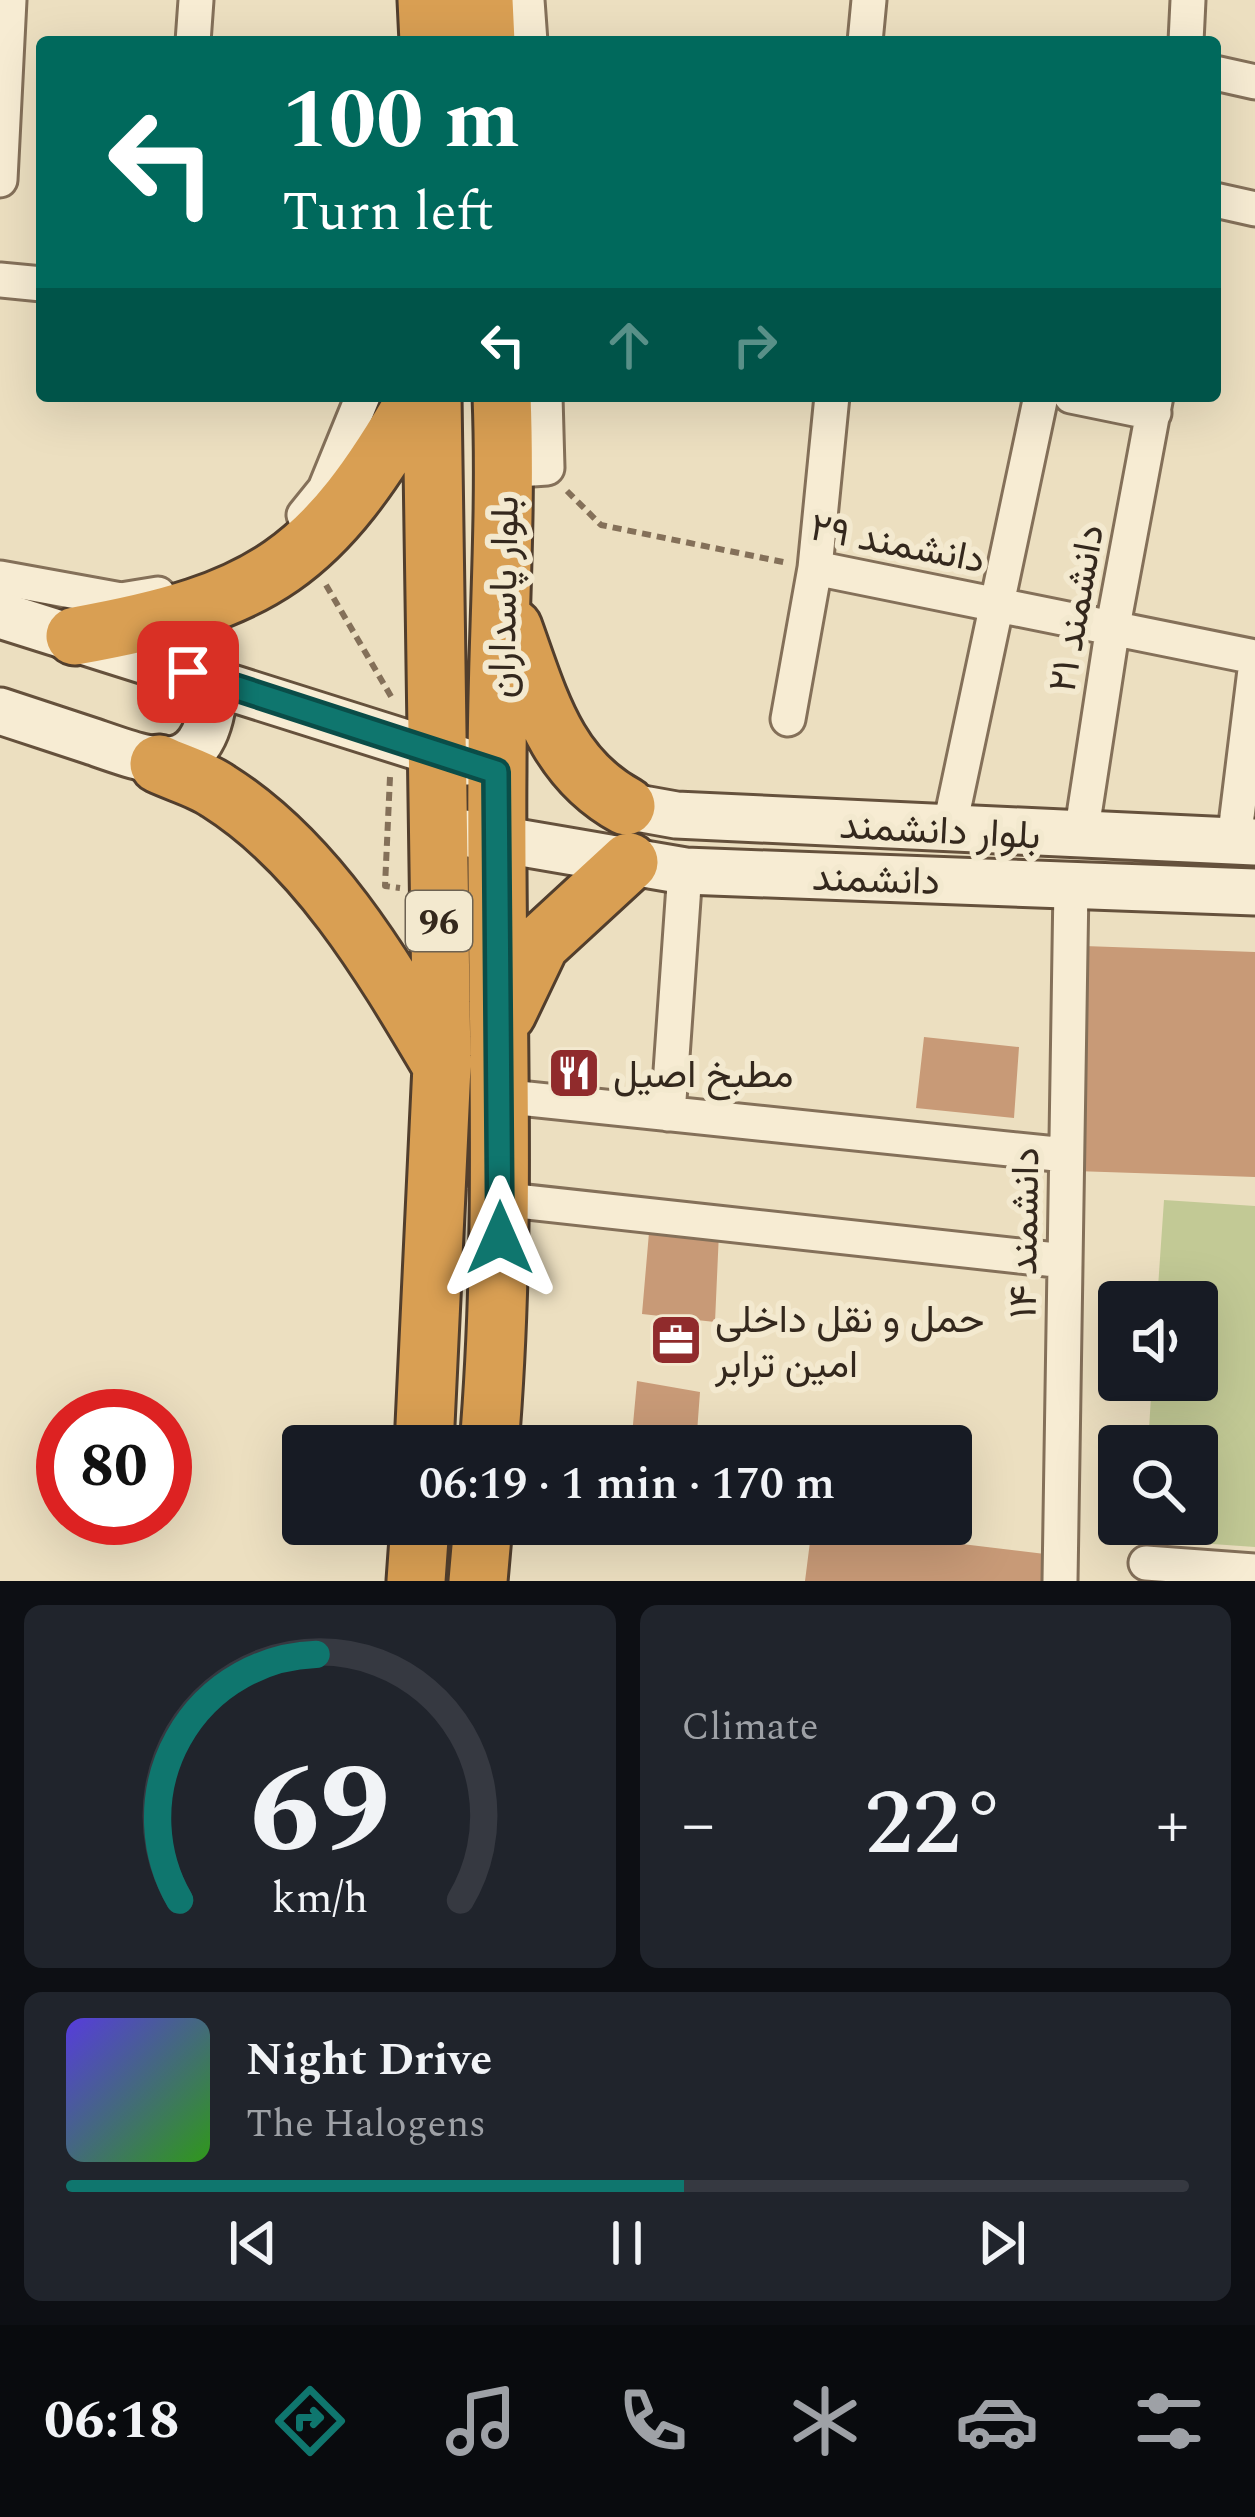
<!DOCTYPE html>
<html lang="en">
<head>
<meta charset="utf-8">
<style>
  :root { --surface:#171b24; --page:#20242c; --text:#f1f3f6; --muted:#9ea1a6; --line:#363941; --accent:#0f766e }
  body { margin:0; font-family:Spectral,Vazirmatn,serif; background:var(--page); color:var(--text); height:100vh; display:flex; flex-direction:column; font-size:45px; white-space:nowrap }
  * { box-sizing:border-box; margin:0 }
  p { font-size:39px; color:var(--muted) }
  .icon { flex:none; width:66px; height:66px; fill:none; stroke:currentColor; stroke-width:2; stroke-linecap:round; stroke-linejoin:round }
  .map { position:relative; height:1581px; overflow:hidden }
  .side { display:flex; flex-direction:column; gap:24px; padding:24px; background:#0d0f14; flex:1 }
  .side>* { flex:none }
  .top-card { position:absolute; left:36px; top:36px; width:1185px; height:366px; border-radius:12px; box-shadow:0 12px 48px #0002; background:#00695c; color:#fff; overflow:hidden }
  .buttons { position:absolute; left:1098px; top:1281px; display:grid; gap:24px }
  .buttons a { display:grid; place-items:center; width:120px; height:120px; border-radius:12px; background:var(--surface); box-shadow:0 12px 48px #0002; font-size:60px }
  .speed { position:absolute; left:36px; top:1389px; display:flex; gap:24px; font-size:60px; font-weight:700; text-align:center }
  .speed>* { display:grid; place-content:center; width:156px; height:156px; border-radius:50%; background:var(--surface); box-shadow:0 12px 48px #0002; line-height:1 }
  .speed .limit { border:18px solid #d22; background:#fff; color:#111 }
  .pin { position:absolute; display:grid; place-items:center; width:102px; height:102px; color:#fff; margin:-51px; border-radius:24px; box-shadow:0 6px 18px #0006 }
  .me { position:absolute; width:132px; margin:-66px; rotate:0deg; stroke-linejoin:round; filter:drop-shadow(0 0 9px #0008) }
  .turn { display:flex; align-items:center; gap:42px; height:252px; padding:0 48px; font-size:54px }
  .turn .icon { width:156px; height:156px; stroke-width:2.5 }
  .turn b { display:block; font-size:84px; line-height:102px }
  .lanes { display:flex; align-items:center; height:114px; padding:0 48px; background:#0003; justify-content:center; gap:60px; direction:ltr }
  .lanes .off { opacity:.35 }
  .big { font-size:90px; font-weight:600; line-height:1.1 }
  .side .widget { flex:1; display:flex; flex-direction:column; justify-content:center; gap:18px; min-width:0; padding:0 42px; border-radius:18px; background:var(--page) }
  .side .dial { align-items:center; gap:0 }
  .dial svg { height:312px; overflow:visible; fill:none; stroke:var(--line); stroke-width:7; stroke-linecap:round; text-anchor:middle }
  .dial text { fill:var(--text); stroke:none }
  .song { display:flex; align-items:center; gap:36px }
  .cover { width:144px; height:144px; border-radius:18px; background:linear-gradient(135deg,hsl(250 70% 55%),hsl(110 70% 35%)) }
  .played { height:12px; border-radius:6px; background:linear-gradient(90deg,var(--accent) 55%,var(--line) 55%) }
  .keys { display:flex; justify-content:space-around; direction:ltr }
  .heat { display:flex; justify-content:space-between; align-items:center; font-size:66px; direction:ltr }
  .side .tiles { flex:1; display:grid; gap:24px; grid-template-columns:1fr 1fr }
  .widget:last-child { grid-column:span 2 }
  .trip { position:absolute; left:282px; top:1425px; width:690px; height:120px; border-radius:12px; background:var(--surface); box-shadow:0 12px 48px #0002; font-weight:600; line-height:120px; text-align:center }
  .menu { display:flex; height:192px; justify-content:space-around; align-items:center; background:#090b0e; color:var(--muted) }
  .menu .icon { width:84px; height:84px }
  .menu .active { color:var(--accent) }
  .menu b { font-size:54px; color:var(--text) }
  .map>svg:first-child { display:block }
  .green { fill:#c2c995 }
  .building { fill:#c89a77 }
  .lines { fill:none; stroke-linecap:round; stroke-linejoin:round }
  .street-casing { stroke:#847059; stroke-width:39 }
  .secondary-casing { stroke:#65513c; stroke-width:51 }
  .highway-casing { stroke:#513e2d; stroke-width:63 }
  .path { stroke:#847059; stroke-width:6; stroke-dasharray:9 6; stroke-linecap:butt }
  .street { stroke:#f7ecd3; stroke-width:33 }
  .secondary { stroke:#f7ecd3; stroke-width:45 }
  .highway { stroke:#d99f53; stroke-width:57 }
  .route-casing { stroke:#0a4d48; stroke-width:30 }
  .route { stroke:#0f766e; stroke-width:21 }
  .labels { text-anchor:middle; stroke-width:12; stroke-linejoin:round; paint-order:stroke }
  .shield { fill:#f3e9cf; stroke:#6d6252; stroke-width:3 }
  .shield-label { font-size:36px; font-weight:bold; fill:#34281d }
  .street-label { font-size:39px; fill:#34281d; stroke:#f3e9cf }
  .poi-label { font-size:39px; fill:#34281d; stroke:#f3e9cf; text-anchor:start }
</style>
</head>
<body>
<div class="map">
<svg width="1255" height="1581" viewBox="0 0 1255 1581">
  <rect width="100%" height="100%" fill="#ecdfc0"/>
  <!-- green -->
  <path class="green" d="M1164,1200L1255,1206V1547L1141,1539L1142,1524H1197V1446H1148L1152,1380H1197V1302H1157Z"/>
  <!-- building -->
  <path class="building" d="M1084,946L1255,952V1177L1075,1171Z
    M924,1037L1019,1047L1014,1118L916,1108Z
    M650,1221L719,1232L715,1322L642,1314Z
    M637,1381L700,1392L696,1446H631Z
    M812,1526L1045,1554L1041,1581H805Z"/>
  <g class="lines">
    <!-- street casing -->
    <g class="street-casing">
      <path id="street" d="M527,0L530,42
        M193,42L196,0
        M865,42L869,0
        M1186,42L1188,0
        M1215,73L1255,82
        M0,180L9,0
        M1215,200L1255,209
        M0,280L42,284
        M1071,396L1154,413
        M505,471L547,468L545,396
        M304,515L325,489L363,396
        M815,568L1255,657
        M0,578L121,600L158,594
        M788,719L815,568L832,396
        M949,830L1041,396
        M1081,835L1113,626L1156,396
        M1234,841L1255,670
        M499,1096L1066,1155
        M668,1114L685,871
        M499,1199L1065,1261
        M1146,1563L1255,1571
        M1060,1581L1071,886"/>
    </g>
    <!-- secondary casing -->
    <g class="secondary-casing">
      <path id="secondary" d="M0,615L466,762
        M0,711C30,721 61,731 91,741C150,761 201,785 213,701L188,672
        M626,806L676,815L1255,842
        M464,833L685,871L1255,892"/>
    </g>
    <!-- highway casing -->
    <g class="highway-casing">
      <path id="highway" d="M427,0L429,42
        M484,0L486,42
        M513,628C539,700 556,768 626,806
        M75,636C265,602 322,563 418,396
        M159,764C178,773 201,779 218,791C316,853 381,963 439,1061
        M507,1013L540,944L629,862
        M424,1446L442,1066L432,396
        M489,1446C508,1221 495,996 497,770C497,645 507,521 502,396
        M416,1581L420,1524
        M478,1581L483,1524"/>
    </g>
    <!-- path -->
    <path class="path" d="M567,491L601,525L788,563
      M326,585L392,698
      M390,777L385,886L400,888"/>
    <!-- street -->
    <use href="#street" class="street"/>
    <!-- secondary -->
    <use href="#secondary" class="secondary"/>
    <!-- highway -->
    <use href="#highway" class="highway"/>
  </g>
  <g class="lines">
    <!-- route casing -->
    <g class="route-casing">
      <path id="route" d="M188,672L496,772L500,1238"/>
    </g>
    <!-- route -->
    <use href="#route" class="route"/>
  </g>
  <!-- icons -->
  <defs>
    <g id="restaurant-square" transform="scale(2.7)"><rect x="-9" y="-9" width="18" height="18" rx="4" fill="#902b2c" stroke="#f3e9cf"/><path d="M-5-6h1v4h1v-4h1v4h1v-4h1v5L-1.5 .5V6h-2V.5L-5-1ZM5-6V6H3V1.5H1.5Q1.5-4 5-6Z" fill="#fff"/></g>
    <g id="office-square" transform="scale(2.7)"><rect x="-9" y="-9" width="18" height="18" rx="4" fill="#902b2c" stroke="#f3e9cf"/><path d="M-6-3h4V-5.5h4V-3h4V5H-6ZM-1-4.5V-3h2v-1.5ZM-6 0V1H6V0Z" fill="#fff"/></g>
  </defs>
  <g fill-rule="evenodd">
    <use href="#restaurant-square" x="574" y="1073"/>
    <use href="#office-square" x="676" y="1340"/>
  </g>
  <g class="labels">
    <!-- shield labels -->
    <rect class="shield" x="406" y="891" width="66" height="60" rx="9"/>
    <g class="shield-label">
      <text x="439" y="934">96</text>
    </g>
    <!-- street labels -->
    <g class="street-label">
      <text transform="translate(898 542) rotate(11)" y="14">دانشمند ۲۹</text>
      <text transform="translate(502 597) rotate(-89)" y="14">بلوار پاسداران</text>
      <text transform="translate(1075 608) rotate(-80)" y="14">دانشمند ۲۱</text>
      <text transform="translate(940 829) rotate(3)" y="14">بلوار دانشمند</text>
      <text transform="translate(876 878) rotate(2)" y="14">دانشمند</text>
      <text transform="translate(1023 1233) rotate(-89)" y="14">دانشمند ۱۴</text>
    </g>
    <!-- poi labels -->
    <g class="poi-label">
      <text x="613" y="1087">مطبخ اصیل</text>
      <text x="715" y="1332">حمل و نقل داخلى<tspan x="715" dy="45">امین ترابر</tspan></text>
    </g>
  </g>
</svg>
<div class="buttons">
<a><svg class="icon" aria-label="sound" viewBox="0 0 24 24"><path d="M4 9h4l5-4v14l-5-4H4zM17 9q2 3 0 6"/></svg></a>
<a><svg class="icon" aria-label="search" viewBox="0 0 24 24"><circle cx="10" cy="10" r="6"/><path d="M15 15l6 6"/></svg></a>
</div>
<div class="speed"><div class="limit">80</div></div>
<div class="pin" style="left:188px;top:672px;background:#d93025"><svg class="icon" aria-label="arrive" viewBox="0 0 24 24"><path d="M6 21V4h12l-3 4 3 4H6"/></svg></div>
<svg class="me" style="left:500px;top:1238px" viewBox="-20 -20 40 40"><path d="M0-17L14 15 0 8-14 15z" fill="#0f766e" stroke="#fff" stroke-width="4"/></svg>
<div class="trip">06:19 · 1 min · 170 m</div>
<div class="top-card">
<div class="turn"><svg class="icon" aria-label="left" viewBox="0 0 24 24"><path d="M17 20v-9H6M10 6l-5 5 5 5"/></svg><div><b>100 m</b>Turn left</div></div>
<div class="lanes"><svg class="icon" aria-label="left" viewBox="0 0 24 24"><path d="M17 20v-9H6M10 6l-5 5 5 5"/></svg><svg class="icon off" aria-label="ahead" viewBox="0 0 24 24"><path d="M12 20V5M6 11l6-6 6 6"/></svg><svg class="icon off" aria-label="right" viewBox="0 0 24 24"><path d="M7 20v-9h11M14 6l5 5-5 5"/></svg></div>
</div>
</div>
<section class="side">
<div class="tiles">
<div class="widget dial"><svg viewBox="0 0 100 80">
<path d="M14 69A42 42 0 1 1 86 69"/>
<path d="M14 69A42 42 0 0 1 49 6" stroke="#0f766e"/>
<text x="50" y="56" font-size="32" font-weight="700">69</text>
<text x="50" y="72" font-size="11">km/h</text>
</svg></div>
<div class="widget"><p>Climate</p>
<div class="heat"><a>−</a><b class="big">22°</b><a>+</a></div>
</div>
<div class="widget">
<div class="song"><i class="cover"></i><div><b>Night Drive</b><p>The Halogens</p></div></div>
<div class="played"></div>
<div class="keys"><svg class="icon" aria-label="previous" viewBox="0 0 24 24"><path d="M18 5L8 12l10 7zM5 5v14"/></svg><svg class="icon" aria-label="pause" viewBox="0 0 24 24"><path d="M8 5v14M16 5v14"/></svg><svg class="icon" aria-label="next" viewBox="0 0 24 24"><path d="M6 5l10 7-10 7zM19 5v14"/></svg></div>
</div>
</div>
</section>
<nav class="menu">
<b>06:18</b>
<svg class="icon active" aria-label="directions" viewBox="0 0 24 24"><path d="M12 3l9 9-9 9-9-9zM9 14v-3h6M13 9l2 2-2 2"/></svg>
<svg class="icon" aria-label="music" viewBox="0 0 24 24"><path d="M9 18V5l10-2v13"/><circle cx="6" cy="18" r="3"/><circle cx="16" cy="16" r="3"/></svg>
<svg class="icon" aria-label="phone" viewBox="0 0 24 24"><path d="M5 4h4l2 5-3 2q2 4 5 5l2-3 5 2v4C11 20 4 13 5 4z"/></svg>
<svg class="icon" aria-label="climate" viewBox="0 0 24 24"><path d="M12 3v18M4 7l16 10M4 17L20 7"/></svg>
<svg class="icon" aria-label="car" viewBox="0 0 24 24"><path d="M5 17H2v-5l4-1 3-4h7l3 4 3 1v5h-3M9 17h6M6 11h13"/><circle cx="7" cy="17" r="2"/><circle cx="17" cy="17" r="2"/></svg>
<svg class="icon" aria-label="filters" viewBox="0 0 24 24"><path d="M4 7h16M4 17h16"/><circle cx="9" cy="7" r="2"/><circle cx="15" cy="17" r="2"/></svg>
</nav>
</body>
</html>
